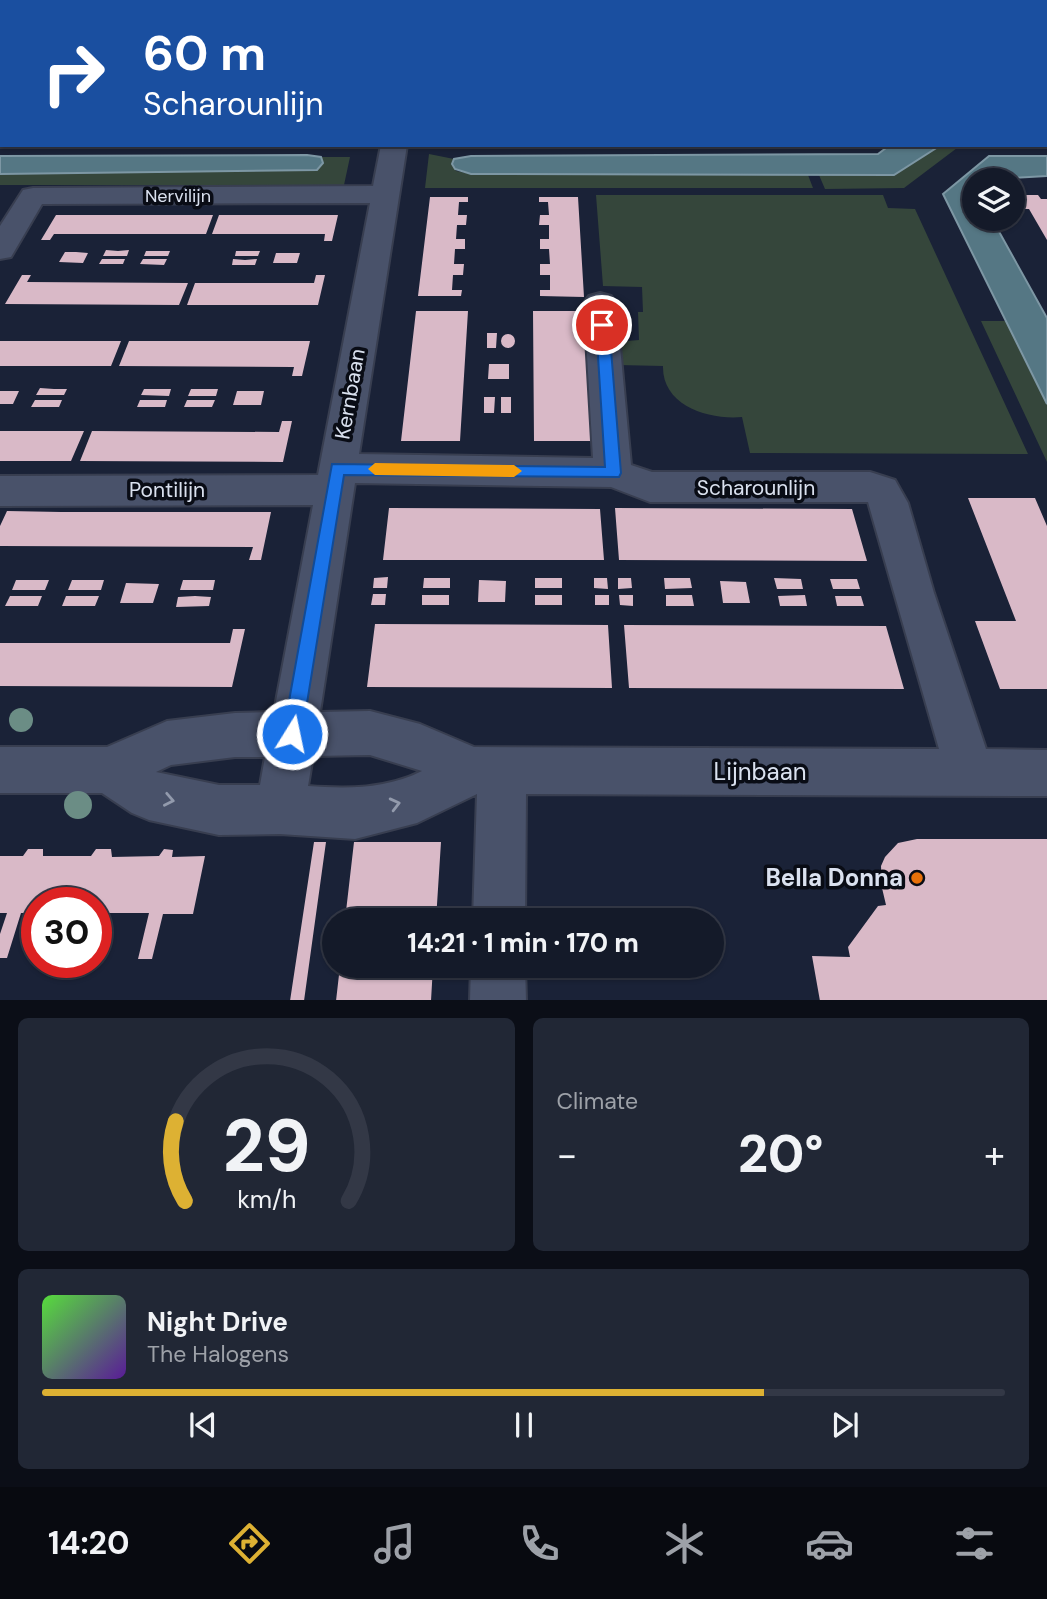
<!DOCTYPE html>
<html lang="en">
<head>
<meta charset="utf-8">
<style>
  :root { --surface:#141a29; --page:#212735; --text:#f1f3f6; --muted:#9da1a8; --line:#333846; --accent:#ddb133 }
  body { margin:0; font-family:"DM Sans",sans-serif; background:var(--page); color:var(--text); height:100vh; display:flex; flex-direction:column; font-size:26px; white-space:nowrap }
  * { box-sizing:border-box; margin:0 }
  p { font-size:23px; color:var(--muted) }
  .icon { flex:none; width:38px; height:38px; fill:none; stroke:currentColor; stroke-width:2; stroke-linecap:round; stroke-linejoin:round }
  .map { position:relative; height:1000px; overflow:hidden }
  .side { display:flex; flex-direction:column; gap:18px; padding:18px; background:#0b0e17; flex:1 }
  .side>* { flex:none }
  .banner { position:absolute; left:0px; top:0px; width:1048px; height:147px; box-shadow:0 2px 5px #0004,0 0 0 2px var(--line); background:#1a4fa0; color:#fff; overflow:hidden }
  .tools { position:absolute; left:962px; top:168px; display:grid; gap:14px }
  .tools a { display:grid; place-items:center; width:63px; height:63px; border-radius:50%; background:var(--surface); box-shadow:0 2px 5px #0004,0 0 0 2px var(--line); font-size:35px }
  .speed { position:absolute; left:21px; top:887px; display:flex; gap:14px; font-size:35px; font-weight:700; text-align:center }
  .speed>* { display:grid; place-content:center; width:91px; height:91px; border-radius:50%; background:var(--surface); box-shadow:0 2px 5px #0004,0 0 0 2px var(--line); line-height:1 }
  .speed .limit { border:10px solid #d22; background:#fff; color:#111 }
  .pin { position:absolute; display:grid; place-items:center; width:60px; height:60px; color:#fff; margin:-30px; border:4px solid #fff; border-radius:50%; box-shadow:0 2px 7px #0007 }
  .me { position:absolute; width:77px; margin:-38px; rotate:10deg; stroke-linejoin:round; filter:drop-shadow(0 0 5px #0008) }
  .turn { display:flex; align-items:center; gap:24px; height:147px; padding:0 28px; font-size:32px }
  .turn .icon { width:91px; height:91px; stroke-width:2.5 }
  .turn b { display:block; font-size:49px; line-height:60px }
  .big { font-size:52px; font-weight:800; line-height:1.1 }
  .side .widget { flex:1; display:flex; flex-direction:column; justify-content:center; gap:10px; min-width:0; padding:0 24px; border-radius:10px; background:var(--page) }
  .side .dial { align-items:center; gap:0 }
  .dial svg { height:182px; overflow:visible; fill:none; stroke:var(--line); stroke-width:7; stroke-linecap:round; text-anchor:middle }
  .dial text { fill:var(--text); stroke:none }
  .song { display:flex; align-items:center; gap:21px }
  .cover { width:84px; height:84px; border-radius:10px; background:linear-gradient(135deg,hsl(110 70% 55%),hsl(270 70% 35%)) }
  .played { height:7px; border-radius:4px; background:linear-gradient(90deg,var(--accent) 75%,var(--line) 75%) }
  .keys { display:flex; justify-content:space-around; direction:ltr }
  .heat { display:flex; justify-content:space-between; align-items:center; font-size:38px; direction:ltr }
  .side .tiles { flex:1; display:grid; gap:18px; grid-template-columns:1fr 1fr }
  .widget:last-child { grid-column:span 2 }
  .trip { position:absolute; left:322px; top:908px; width:402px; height:70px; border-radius:35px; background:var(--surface); box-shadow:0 2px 5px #0004,0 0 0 2px var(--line); font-weight:800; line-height:70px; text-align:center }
  .dock { display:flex; height:112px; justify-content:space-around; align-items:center; background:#080a10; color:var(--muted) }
  .dock .icon { width:49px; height:49px }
  .dock .current { color:var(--accent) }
  .dock b { font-size:32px; color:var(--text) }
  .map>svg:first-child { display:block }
  .green { fill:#35463b }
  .water { fill:#557784; stroke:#7d97a4; stroke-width:2 }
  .building { fill:#d9b9c7 }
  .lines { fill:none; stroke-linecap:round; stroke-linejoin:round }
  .minor-casing { stroke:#383e50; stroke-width:4 }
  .minor { fill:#49526a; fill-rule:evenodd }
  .tree { fill:#6b8d85 }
  .oneway { stroke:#929aac }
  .route { fill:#1a73e8; stroke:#114b97; stroke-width:2 }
  .slow { fill:#f59e0b }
  .food-dot { fill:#e8710a; stroke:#090c15; stroke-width:2.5 }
  .labels { text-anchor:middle; stroke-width:7; stroke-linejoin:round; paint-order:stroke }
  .far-street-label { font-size:18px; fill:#dae1ef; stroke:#090c15 }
  .street-label { font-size:21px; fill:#dae1ef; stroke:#090c15 }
  .near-street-label { font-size:24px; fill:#dae1ef; stroke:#090c15 }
  .near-poi-label { font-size:24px; font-weight:bold; fill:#dae1ef; stroke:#090c15; text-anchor:end }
</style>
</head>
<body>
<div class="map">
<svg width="1047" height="1001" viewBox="0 0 1047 1001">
  <rect width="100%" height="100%" fill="#1a2237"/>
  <!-- green -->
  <path class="green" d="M941,145H961L904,188L825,189L819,175H894Z
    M429,154L454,159L452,164L456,171L471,174L808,175L813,188H425Z
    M321,157H350L344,185H0V174L317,170L323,163Z
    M596,195H883L888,208L915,209L1028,454L750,453L742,417C709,420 662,406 663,366L618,365L615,342L639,340L638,312H643L642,287L603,286Z
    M981,321H1006L1047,404V462Z"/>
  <!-- water -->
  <path class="water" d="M890,145H941L894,175L471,174L455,169L452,164L454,159L471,156L878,154Z
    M307,155L321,157L323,163L317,170L0,174V156Z
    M989,156H1047V176L975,180V219H992L1047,318V404L943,194Z"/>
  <!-- building -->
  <path class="building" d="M1019,195H1038L1041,199H1047V240L1029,209H1013V197Z
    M430,197H468V202H459L458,215H467L466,225H457L456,239H465V249H455L454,264H464L463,275H453L452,290H462L461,296H418Z
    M539,197H578L584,297L540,296V290H550V275H540V264H550L549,249H540V239H549V225H539L540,215H549L548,202H539Z
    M56,215H213L206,234H54L50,240H41Z
    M219,215H338L332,241H324L325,234H212Z
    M106,250L118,251L129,250L127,256H103Z
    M146,251H170L168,256H144Z
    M236,251H260L258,256H235Z
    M65,252H76L88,253L83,263L59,262Z
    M276,253H300L297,263H273Z
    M102,259H125L123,264H99Z
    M143,259H167L164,265L140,264Z
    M233,259L245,260L257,259L255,265H232Z
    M22,275H31L27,282L188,283L179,305L5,304Z
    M316,275H325L318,305H187L195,283H314Z
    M416,311H468L460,441H401Z
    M533,311H584L592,441H534Z
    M487,333H497L496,348H487Z
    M501 341a7 7 0 1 1 14 0a7 7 0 1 1-14 0Z
    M0,341H121L111,366H0Z
    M129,341H310L302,376H292L294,367L119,366Z
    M489,364H509V379H488Z
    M40,388L54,389H67L64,395H36Z
    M144,389H171L169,396L141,395Z
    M191,389H218L216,396H188Z
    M0,391H19L13,404H0Z
    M237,391H264L261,405H233Z
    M484,397H495L494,413H484Z
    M501,397H511V413H501Z
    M35,400H62L59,407H31Z
    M140,400H167L165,407H137Z
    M187,400H215L212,407H184Z
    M282,421H292L283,462L80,461L92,431L279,432Z
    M0,431H84L71,461H0Z
    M968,498H1035L1047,526V689H1000L975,621H1016Z
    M389,508L600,509L604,560H383Z
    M615,508L852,509L867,561L619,560Z
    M7,511L61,512H271L261,560H249L253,547L0,546V526Z
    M388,577L387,588H373L374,578Z
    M424,578H450V588H423Z
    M535,578H562V588H535Z
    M594,578H607L608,589L594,588Z
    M618,578H631L632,588L618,589Z
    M664,578H690L692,588L665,589Z
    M774,578L801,579L803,589H777Z
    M830,579H857L860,589H833Z
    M16,580H49L45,590H12Z
    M72,580H104L101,590H68Z
    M183,580H215L213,590H180Z
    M479,580L506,581L505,602H478Z
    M720,581L746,582L750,603H723Z
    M126,583L159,584L153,603H120Z
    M373,594H386L385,605H371Z
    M422,595H449V605H422Z
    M535,595H562V605H535Z
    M595,595H609V605H595Z
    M619,595H633V606L620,605Z
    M666,595H692L694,606H666Z
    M805,595L807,606H780L778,596Z
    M10,596H42L38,606H5Z
    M66,596H99L95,606H62Z
    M835,596H861L864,606H837Z
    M178,597L195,596L211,597L209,606L176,607Z
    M375,624L608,625L612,688L367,687Z
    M624,625L886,626L904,689L629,688Z
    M233,629H245L232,687L0,686V643H230Z
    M1047,839V1001H820L812,956L850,957L848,947L878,906L886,905L882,888L881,866L885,857L898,843L917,839Z
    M314,842H326L304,1001H290Z
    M354,842H441L436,920H345Z
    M28,849H43V856H91L96,849H111L112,857L159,856L164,849L173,850L172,857L205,856L193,914H163L152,959H138L149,913H96V903H37V913H21L7,958H0V934L7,913H0V856H23Z
    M340,966H433L431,1001H336Z"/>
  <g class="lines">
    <!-- minor casing -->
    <g class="minor-casing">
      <path id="minor" d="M101,0H123L100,2Z
        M247,0H269V2H247Z
        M408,0H430L407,2Z
        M757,0H779V2H757Z
        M967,0H989L990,2H968Z
        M1046,36H1047V50H1046Z
        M1046,118L1047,119V135H1046Z
        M381,145H407L359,454L593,458L584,303L589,296L600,293L611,296L616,303L631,465L652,472H870L895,480L908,503L934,593L986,749L1047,750V796L526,794L525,920H473L477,794L417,823L355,839L280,834L219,835L149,820L132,813L102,793H0V747H107L167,721L235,713L274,712L313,505L0,506V476L318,475L370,203L42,204L11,257L0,259V226L23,190L33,188L373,186ZM355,483L611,487L650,502H868L939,749L474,747L420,724L370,711L320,712ZM370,755L422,771C386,789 347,789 308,786L313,756ZM235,757H265L260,785H219L156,772L171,765Z
        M471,966H525L526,1001H470Z"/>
    </g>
    <!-- minor -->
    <use href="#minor" class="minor"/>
  </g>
  <!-- trees -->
  <g class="tree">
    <circle cx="21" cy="720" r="12"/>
    <circle cx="78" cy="805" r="14"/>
  </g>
  <!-- one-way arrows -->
  <defs><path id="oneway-chevron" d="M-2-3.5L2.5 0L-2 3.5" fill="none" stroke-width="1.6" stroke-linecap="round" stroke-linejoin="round" transform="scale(1.75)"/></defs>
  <g class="oneway">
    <use href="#oneway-chevron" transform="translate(169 800) rotate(11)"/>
    <use href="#oneway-chevron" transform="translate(395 804) rotate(-14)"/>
  </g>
  <!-- route -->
  <path class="route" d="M602,320L609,325L621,473L619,477L344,475L302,734L299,740L292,743L285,740L283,734L332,464L605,467L596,325Z"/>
  <!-- slow -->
  <path class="slow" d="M375,463L514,465L522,471L514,477L375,475L368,469Z"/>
  <!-- markers -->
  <circle class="food-dot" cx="917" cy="878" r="7"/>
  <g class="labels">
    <!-- far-street labels -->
    <g class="far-street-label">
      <text x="178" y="202">Nervilijn</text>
    </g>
    <!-- street labels -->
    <g class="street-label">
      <text transform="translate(350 394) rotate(-80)" y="7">Kernbaan</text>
      <text x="756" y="495">Scharounlijn</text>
      <text x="167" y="497">Pontilijn</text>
    </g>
    <!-- near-street labels -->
    <g class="near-street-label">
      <text x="760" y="780">Lijnbaan</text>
    </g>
    <!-- near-poi labels -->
    <g class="near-poi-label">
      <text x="903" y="886">Bella Donna</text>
    </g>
  </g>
</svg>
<div class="tools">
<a><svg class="icon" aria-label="layers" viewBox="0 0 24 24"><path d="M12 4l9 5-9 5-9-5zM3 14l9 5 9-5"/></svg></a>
</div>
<div class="speed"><div class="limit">30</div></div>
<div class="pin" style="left:602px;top:325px;background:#d93025"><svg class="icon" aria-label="arrive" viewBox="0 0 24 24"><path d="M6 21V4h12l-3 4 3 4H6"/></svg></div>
<svg class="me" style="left:292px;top:734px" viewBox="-20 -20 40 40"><circle r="17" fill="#1a73e8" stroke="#fff" stroke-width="3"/><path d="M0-11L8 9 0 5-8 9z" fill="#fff"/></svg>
<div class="trip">14:21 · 1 min · 170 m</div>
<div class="banner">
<div class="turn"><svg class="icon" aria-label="right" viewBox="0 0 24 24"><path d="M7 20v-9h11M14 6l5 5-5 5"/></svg><div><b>60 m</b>Scharounlijn</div></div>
</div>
</div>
<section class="side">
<div class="tiles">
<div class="widget dial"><svg viewBox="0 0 100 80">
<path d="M14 69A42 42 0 1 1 86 69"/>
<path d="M14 69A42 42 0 0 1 10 34" stroke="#ddb133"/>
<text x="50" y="56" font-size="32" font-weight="700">29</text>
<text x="50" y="72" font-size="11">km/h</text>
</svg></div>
<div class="widget"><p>Climate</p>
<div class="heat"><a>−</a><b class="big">20°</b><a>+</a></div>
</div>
<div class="widget">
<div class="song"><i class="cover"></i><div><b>Night Drive</b><p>The Halogens</p></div></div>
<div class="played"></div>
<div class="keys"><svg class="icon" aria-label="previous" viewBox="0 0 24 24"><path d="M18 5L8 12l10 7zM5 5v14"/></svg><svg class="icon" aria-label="pause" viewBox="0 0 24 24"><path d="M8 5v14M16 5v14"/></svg><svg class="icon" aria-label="next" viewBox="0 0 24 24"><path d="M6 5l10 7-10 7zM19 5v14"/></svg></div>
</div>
</div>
</section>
<nav class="dock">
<b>14:20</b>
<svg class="icon current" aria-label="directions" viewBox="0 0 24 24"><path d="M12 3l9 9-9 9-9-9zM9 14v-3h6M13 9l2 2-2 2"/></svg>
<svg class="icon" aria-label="music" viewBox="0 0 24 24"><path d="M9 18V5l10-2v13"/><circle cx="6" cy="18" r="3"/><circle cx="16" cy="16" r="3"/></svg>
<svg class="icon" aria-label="phone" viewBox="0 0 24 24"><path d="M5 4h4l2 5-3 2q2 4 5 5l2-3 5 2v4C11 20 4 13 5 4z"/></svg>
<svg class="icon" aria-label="climate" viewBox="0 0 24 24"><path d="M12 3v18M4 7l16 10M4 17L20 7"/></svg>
<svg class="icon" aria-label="car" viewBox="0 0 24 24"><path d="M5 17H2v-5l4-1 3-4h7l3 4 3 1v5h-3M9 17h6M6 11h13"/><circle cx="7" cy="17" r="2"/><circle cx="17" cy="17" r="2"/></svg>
<svg class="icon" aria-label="filters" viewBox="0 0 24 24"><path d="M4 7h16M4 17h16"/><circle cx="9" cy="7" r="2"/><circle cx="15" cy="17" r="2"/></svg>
</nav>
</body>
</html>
